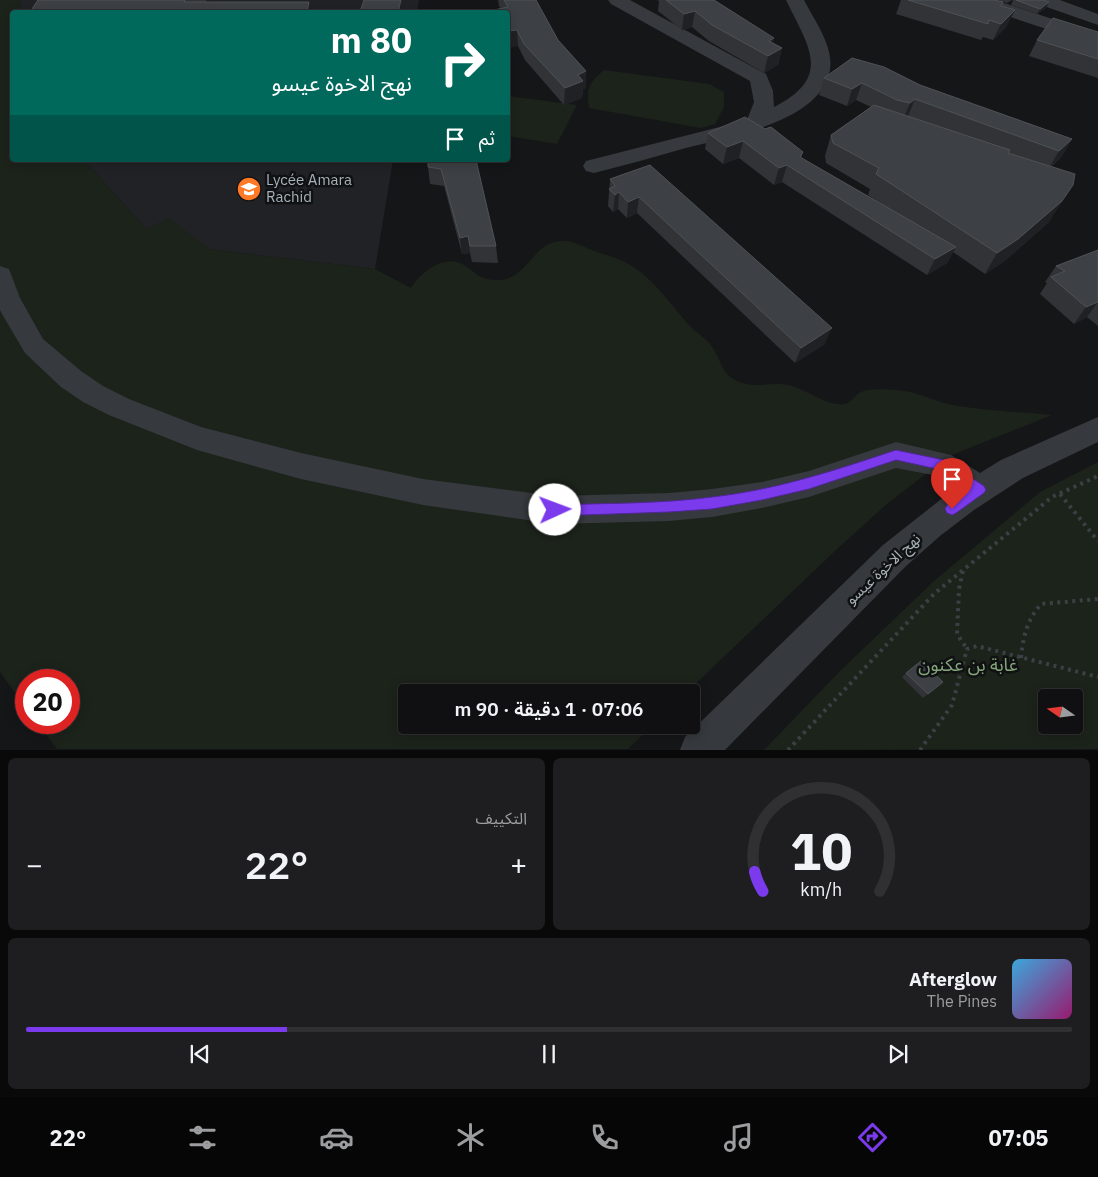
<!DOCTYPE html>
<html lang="ar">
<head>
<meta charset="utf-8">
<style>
  :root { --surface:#101012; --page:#1e1e20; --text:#f1f3f6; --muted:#9c9d9f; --line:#303032; --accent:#7c3aed }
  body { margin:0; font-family:"IBM Plex Sans","Noto Sans Arabic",sans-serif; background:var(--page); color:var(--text); direction:rtl; height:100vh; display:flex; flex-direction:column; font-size:19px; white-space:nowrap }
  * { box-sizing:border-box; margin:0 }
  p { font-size:16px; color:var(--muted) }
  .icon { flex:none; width:28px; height:28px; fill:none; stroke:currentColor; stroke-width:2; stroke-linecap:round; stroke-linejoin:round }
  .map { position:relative; height:750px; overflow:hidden; direction:ltr }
  .details { display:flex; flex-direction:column; gap:8px; padding:8px; background:#09090a; flex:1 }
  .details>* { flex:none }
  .banner { position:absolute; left:10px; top:10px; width:500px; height:152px; border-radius:5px; box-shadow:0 2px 12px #0003,0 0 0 1px var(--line); direction:rtl; background:#00695c; color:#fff; overflow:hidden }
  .needle { width:32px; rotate:284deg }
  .buttons { position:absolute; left:1038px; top:689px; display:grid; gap:10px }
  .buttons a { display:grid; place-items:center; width:45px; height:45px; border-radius:5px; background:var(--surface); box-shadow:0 2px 12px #0003,0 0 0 1px var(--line); font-size:25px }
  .speed { position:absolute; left:15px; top:669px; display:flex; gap:10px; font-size:25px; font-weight:700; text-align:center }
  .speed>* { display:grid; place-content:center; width:65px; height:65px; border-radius:50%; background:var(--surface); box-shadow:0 2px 12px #0003,0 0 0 1px var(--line); line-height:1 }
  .speed .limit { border:8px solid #d22; background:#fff; color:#111 }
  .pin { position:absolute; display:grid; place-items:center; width:42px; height:42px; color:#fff; margin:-51px -21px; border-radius:50% 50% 50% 0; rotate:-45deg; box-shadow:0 0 5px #0007 }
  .pin .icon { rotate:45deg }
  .me { position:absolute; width:55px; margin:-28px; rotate:88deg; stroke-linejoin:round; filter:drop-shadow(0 0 4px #0008) }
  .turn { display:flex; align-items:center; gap:18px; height:105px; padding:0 15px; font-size:22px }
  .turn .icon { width:65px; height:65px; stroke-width:2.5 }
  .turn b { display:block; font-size:35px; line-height:42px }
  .then { display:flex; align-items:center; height:48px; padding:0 15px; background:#0003; gap:10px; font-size:19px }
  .big { font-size:38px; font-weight:600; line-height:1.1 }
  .details .card { flex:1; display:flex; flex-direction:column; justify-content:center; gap:8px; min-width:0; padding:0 18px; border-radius:8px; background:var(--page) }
  .details .dial { align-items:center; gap:0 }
  .dial svg { height:130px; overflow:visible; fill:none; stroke:var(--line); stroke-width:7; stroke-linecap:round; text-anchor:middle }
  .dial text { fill:var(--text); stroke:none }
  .song { display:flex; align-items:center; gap:15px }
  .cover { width:60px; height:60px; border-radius:8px; background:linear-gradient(135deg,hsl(200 70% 55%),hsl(320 70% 35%)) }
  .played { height:5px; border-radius:2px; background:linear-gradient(90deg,var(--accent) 25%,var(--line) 25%) }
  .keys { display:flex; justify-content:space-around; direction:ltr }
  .heat { display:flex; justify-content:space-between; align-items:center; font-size:28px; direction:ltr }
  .details .tiles { flex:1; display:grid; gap:8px; grid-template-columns:1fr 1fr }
  .card:last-child { grid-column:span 2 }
  .trip { position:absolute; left:398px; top:684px; width:302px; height:50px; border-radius:5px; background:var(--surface); box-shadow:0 2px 12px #0003,0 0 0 1px var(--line); font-weight:600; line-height:50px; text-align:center; direction:rtl }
  .dock { display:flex; height:80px; justify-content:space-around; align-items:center; background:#060607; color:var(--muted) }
  .dock .icon { width:35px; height:35px }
  .dock .current { color:var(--accent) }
  .dock b { font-size:22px; color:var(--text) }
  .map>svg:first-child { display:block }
  .built { fill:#212225 }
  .green { fill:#1c231b; fill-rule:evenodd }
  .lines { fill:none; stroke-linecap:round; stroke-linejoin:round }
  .path { stroke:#3c4044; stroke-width:4; stroke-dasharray:3 4.5; stroke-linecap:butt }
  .minor { fill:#36393d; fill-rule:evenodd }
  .wall { fill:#313336 }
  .shaded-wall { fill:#202124 }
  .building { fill:#3d4044; stroke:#4e5256 }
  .route { fill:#7c3aed; stroke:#51269a }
  .labels { text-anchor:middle; stroke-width:5; stroke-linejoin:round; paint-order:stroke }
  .poi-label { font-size:15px; fill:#a6b1b9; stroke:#101113; text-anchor:start }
  .street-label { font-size:15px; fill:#a6b1b9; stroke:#101113 }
  .near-park-label { font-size:18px; fill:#85a67b; stroke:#101113 }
</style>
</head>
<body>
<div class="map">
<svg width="1098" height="750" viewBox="0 0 1098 750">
  <rect width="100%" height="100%" fill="#151618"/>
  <!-- built -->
  <path class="built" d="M22,0H419L417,12H20L19,3Z
    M84,160H393L375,269L209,249L169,219L146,229Z"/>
  <!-- green -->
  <path class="green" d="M0,0H22L19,4L20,12H12V160H84L146,229L169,218L209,249L375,269L411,288C421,272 444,253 464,265C479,274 476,279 497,280C528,281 532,241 562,241C573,240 584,247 594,251C603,254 614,257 623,261C650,274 668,301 687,323C694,331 703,336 710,344C722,358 719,375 742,383C758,388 775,381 791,386C808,390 826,406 844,404C851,403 853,397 859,393C867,388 886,389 896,390C918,391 937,403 958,406C989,411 1021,412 1052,415L952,455L926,474L888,503L836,550L687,692H406V725H653L628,749H57L37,723L69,722V680H26V708L0,672Z
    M604,70L709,84L724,92V107L715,124L701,128L589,108C586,88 589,83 604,70Z
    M508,96L577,105L557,144L508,136Z
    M1098,462V749L764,750L840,671L934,581L1040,492ZM1046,698H1074V725H1046Z"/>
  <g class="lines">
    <!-- path -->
    <path class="path" d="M1060,494L1098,541
      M963,571L959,589L957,634L967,649
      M1021,658C1023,637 1027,620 1041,604L1098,599
      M788,750L934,594L1052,497L1098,476
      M920,750L952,705L967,649L977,646L1098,677"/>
    <!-- minor -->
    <path class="minor" d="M608,0H630L766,74L773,91L774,107C833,77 809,47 786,0H804C814,20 834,46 830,70C821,122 728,137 686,148C655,157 625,165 594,173L586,171L583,166L586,161L747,120L754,102L750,81L611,4Z
      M968,0H995L1098,34V46L971,4Z
      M1035,0H1060L1098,14V25L1038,4Z
      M0,266L9,269L20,298L43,339L81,371L103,386L129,399L201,427L301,453L423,479L555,496L669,493L712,489L762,482L809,471L896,442L951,455L980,473L1001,460L1098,417V442L1023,478L974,510L940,536L905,567L725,750H680L685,737L883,545L954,489L933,475L896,468L809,497L762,508L712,517L669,521L555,524L423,505L301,479L197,450L109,415L83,402L61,387L25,353L2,314L0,310Z"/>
  </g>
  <!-- wall -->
  <path class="wall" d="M37,0H223L222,2H309L312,12H30L37,1Z
    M498,0H536L558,40L586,88L583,89L582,98L564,105L525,60L518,46L508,47V12H494V10L501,9L499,6Z
    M657,0H714L773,43L782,48L778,65L764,73L709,41L692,27L682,30L658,11L659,1Z
    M901,0H995L1003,2L1002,6L1007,26L993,40L983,37L981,40L896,14Z
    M998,0H1012L1007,3Z
    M1013,0H1043L1049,2L1046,8L1037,14L1011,5Z
    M1098,32V78L1029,56L1037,40Z
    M824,78L920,85L1072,139L1062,156L1051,167L1049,222L1006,260L985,274L953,252L947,263L927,275L782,182L774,185L739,158L723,164L705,149L708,133L803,152L801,158L885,206L868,195L870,189L826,163L825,156L831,135L871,107L856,100L847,106L819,95Z
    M476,160L496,246L498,263L472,262L470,253L462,254L444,186L430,184L428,167Z
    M650,165L825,344L795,363L637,213L627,218L618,209L613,212L608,206L610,179Z
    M1098,250V326L1087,317L1074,324L1040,294L1047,283L1045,282L1056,266Z
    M906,673L943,682L923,698L902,677Z"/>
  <!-- shaded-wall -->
  <path class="shaded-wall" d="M206,0H223L217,12H210Z
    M401,0H406L402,12H398Z
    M309,2L312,12H307Z
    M1049,2L1046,8L1037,14L1040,9Z
    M1015,10L1007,26L993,40L1001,24Z
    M695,11L692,27L682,30L684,14Z
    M517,30L518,46L508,47V31Z
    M774,38L771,54L769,41Z
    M782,48L778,65L764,73L768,56Z
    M586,71V88L583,89L582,98L564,105L565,88L578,75Z
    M862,83L856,100L847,106L852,89Z
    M915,99L908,116L903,120L910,103Z
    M1072,139L1062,156L1049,168L1059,151Z
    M743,141L739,158L723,164L727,147Z
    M787,165L782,182L774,185L779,168Z
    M1073,185L1049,222L1006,260L985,274L997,253Z
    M619,192L618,209L613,212L615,195Z
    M639,197L637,213L627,218L628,202Z
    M468,236L470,253L462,254L460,238Z
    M956,247L947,263L927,275L935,259Z
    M1098,302L1087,317L1074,324L1086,307Z
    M832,328L825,344L795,363L801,348Z"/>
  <!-- building -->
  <path class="building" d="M38,0H185L184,2H309L307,12H30Z
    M364,0H401L398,12H360Z
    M504,0H536L558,40L586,71L578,75L583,81L565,88L524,44L517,30L508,31V12H495L494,10L508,7Z
    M666,0H714L774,38L769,41L782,48L768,56L712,25L695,11L684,14Z
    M908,0H995L1003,2L1001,6L1015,10L1001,24L989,20L988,24Z
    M1016,0H1043L1049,2L1040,9Z
    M1053,18L1098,32V59L1037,40Z
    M852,58L884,67L920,85L1072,139L1059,151L915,99L910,103L897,100L862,83L852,89L824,78Z
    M874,105L1010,150L1008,153L1075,174L1073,185L1062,201L1018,239L997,253L876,174L879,168L833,143L831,135Z
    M745,117L765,129L771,127L803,152L800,157L956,247L935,259L787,165L779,168L743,141L727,147L708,133Z
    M428,160H476L496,246H470L468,236L460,238L441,169L428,167Z
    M650,165L832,328L801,348L639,197L628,202L619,192L615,195L609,189L615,186L610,179Z
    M1098,250V302L1086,307L1051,277L1065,271L1056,266Z
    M921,661L943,682L928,694L906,673Z"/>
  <!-- route -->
  <path class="route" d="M896,450L944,460L984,486L986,490L984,493L956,513L952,515L947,513L945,509L947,505L969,490L937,469L896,460L809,489L762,500L712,509L669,512L555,516L551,514L549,510L551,506L555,505C607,503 660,504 712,497C776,490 836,470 896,450Z"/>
  <!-- icons -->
  <defs>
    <g id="school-disc" transform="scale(1.25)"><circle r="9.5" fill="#ff7926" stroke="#101113"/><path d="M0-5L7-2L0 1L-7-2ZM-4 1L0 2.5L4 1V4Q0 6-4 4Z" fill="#fff"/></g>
  </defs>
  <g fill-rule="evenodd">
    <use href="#school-disc" x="249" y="189"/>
  </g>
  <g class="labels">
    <!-- poi labels -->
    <g class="poi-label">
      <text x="266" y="185">Lycée Amara<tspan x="266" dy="17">Rachid</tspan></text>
    </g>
    <!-- street labels -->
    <g class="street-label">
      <text transform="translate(883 569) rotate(-43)" y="5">نهج الاخوة عيسو</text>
    </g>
    <!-- near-park labels -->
    <g class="near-park-label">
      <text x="968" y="671">غابة بن عكنون</text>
    </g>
  </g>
</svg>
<div class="buttons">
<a><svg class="needle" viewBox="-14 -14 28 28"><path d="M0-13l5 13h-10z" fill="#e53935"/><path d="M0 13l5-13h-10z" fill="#9c9d9f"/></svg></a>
</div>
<div class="speed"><div class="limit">20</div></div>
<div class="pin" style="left:952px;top:509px;background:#d93025"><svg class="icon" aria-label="arrive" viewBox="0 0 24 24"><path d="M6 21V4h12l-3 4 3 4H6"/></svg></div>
<svg class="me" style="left:555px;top:510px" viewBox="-20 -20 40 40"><circle r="19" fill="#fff"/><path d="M0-13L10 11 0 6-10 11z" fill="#7c3aed"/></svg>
<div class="trip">07:06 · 1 دقيقة · 90 m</div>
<div class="banner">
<div class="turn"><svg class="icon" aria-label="right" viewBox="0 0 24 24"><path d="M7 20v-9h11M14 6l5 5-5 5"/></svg><div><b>80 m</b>نهج الاخوة عيسو</div></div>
<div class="then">ثم<svg class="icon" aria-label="arrive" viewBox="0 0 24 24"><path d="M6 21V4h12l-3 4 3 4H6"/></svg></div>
</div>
</div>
<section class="details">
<div class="tiles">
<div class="card dial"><svg viewBox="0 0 100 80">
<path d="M14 69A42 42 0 1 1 86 69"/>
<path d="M14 69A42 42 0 0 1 9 57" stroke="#7c3aed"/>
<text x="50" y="56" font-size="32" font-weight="700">10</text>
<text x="50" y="72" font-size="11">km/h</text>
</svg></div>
<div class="card"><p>التكييف</p>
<div class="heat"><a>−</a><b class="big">22°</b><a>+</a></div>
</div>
<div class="card">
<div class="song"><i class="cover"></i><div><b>Afterglow</b><p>The Pines</p></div></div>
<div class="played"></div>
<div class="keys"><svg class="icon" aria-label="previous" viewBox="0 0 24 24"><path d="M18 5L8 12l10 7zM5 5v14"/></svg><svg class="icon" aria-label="pause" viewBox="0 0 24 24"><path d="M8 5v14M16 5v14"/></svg><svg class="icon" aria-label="next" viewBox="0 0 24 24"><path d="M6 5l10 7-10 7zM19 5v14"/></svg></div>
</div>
</div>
</section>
<nav class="dock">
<b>07:05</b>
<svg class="icon current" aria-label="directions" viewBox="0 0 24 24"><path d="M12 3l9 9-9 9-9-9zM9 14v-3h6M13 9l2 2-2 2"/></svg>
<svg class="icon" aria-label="music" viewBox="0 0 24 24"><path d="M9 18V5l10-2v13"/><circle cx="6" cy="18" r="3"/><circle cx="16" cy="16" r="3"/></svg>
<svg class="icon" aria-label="phone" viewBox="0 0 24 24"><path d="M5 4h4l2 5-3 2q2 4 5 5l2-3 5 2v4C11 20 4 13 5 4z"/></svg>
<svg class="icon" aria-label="climate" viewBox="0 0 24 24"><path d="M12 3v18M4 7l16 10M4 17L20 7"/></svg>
<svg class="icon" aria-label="car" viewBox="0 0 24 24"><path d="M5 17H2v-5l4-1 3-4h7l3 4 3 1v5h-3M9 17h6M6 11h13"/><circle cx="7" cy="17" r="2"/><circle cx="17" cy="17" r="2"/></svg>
<svg class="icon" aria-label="filters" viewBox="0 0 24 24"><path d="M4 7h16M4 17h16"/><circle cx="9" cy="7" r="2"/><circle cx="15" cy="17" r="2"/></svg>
<b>22°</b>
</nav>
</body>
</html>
